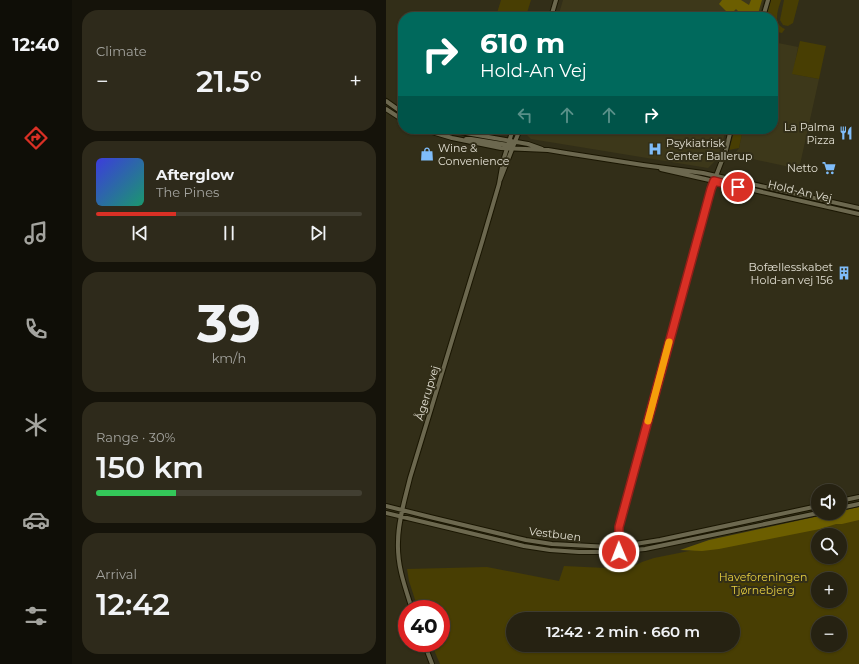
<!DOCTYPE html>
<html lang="en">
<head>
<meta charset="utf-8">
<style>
  :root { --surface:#262212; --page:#2e2a1b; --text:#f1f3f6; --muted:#a4a49f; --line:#423f32; --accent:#d93025 }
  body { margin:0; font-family:Montserrat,sans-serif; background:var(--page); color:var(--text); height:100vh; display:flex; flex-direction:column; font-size:15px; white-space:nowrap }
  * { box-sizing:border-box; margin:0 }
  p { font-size:13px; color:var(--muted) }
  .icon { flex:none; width:22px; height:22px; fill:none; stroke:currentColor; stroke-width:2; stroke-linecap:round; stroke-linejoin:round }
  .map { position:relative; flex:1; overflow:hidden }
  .side { display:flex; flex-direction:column; gap:10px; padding:10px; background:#15130a; width:314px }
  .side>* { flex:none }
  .banner { position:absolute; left:12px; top:12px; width:380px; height:122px; border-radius:16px; box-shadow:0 1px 3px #0004,0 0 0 1px var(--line); background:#00695c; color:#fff; overflow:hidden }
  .tools { position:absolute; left:425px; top:484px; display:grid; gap:8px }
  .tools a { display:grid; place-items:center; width:36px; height:36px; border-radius:50%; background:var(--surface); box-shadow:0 1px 3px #0004,0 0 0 1px var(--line); font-size:20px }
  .speed { position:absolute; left:12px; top:600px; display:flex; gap:8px; font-size:20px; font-weight:700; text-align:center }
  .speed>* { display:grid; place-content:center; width:52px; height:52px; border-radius:50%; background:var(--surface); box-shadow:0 1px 3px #0004,0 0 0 1px var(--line); line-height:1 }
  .speed .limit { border:6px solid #d22; background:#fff; color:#111 }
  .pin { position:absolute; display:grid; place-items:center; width:34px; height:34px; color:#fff; margin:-17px; border:2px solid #fff; border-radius:50%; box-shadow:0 1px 4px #0007 }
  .me { position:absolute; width:44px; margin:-22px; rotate:359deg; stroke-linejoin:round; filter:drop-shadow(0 0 3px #0008) }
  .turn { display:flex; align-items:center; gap:14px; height:84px; padding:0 16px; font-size:18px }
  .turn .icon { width:52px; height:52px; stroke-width:2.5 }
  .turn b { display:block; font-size:28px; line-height:34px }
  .lanes { display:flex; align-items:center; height:38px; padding:0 16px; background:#0003; justify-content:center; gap:20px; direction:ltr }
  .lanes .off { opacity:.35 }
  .big { font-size:30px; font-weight:600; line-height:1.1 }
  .side .widget { flex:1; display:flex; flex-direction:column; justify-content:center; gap:6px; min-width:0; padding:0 14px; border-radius:16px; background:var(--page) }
  .side .dial { align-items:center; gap:0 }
  .dial b { font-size:52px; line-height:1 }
  .song { display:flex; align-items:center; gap:12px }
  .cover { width:48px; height:48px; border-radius:6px; background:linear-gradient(135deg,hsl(240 70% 55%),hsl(160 70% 35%)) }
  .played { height:4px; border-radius:2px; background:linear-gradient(90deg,var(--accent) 30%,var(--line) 30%) }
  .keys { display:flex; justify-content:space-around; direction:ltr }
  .heat { display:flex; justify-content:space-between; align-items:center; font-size:22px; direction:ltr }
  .charge { height:6px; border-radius:3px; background:linear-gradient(90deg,#34c759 30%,var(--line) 0) }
  .trip { position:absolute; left:120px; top:612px; width:234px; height:40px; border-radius:20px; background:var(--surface); box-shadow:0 1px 3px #0004,0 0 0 1px var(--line); font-weight:600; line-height:40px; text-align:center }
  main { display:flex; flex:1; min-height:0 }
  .dock { display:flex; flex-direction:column; width:72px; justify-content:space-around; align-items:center; background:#0f0e07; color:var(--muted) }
  .dock .icon { width:28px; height:28px }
  .dock .on { color:var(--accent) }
  .dock b { font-size:18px; color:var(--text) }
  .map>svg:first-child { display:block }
  .built { fill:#3d381a }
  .green { fill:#483e03; fill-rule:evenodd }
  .forest { fill:#6c5e00 }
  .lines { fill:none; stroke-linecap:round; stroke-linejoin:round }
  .minor-casing { stroke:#1a1602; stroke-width:6 }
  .minor { stroke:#6c684f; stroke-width:4 }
  .route-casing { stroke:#8d1f18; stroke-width:10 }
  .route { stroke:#d93025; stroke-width:7 }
  .slow { stroke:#f59e0b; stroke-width:7 }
  .labels { text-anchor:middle; stroke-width:4; stroke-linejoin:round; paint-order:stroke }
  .poi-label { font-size:11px; fill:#e2dfd2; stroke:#322e18; text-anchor:end }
  .street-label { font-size:11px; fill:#e2dfd2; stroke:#322e18 }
  .park-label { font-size:11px; fill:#e5cd40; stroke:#322e18 }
</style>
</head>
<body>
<main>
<nav class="dock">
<b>12:40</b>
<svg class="icon on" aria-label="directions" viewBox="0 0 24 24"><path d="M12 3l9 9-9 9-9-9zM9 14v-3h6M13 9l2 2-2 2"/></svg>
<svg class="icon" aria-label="music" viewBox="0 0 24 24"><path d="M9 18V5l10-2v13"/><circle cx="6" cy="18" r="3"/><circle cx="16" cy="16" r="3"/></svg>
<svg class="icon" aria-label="phone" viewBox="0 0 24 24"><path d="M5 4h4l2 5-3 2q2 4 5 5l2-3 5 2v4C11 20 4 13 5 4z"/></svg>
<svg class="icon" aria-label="climate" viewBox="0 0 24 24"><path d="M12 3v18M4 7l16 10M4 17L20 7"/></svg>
<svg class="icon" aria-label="car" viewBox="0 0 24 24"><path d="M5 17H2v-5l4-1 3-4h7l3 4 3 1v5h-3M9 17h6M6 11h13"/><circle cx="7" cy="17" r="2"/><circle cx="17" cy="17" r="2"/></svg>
<svg class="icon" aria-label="filters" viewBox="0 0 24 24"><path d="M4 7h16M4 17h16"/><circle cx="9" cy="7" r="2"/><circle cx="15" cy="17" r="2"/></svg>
</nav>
<section class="side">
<div class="widget"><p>Climate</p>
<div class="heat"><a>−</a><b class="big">21.5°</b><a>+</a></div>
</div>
<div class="widget">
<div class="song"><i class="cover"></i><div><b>Afterglow</b><p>The Pines</p></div></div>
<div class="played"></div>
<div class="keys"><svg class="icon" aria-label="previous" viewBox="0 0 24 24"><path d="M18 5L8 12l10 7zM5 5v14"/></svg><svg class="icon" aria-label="pause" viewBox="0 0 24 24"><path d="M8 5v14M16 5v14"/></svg><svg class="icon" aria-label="next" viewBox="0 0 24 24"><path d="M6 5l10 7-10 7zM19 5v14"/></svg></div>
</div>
<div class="widget dial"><b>39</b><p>km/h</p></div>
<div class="widget"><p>Range · 30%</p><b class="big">150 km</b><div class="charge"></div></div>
<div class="widget"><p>Arrival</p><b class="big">12:42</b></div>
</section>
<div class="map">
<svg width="473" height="664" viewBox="0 0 473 664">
  <rect width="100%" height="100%" fill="#322e18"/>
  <!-- built -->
  <path class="built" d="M177,0H378L373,17H172Z
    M387,42L412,47L407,74L433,79L413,169L348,155L353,148L357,129H387Z
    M139,129H340L332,158L322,168L145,139L138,132Z"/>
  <!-- green -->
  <path class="green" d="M115,0H145L140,16L142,17H124L111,13Z
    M385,0H395C392,10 386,24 399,29L396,33L387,31V17H380Z
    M398,0H413L407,23L402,26L397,25L394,20Z
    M414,41L440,46L433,79L406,74Z
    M349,129H357L353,148L343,150Z
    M473,517V664H54L45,643H55V609H32L23,581L21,569L101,567L173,581L178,566L241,569L256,562L268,558ZM432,535H454V557H432ZM432,579H454V601H432ZM127,619H347V645H127ZM432,623H454V645H432Z"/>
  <!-- forest -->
  <path class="forest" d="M336,0H355L363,5L365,0H376L371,17H358L350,9L344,15L333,4Z
    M473,507V520L456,524H450L434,529L333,549L316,551L294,550L323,540L447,513H454V511Z"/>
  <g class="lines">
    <!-- minor casing -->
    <g class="minor-casing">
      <path id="minor" d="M165,17L170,0
        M377,17L382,0
        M0,101L17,113
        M0,109L17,120
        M36,129L66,138L115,148L162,150L180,153L257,165L317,173L473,208
        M57,129L142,144L156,149
        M80,139H85L122,145H126L130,142
        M275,169L473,214
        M114,180L134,129
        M454,501L473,497
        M0,506L48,518L140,540L166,544L224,547L243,545L274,540L432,506
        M454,508L473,504
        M0,513L138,546L164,550L193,552H224L259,549L432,513
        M233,549V527L236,516L320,206L325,189L340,150L345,129
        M26,609C19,587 11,566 12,542C12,521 19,499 24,478L96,242L113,184L117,161L127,129
        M38,643L46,664"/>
    </g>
    <!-- minor -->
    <use href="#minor" class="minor"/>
  </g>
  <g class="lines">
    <!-- route casing -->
    <g class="route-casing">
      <path id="route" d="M233,552V527L325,189L328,181L352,187"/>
    </g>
    <!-- route -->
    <use href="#route" class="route"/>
    <!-- slow -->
    <path class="slow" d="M262,421L283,342"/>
  </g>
  <!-- icons -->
  <defs>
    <g id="restaurant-bare" transform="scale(1.08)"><path d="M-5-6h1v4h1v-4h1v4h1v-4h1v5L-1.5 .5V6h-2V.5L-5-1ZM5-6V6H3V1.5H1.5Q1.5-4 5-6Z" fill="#7fbdfa" stroke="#322e18" stroke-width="2.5" paint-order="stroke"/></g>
    <g id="hospital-bare" transform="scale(1.08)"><path d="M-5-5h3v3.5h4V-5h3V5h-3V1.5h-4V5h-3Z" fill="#7fbdfa" stroke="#322e18" stroke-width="2.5" paint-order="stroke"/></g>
    <g id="shop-bare" transform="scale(1.08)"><path d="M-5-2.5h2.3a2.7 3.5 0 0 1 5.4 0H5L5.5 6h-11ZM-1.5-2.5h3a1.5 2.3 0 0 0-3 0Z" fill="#7fbdfa" stroke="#322e18" stroke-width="2.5" paint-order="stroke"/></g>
    <g id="supermarket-bare" transform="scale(1.08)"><path d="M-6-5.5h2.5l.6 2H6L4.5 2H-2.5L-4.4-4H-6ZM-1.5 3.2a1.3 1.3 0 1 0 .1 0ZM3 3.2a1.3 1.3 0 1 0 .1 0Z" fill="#7fbdfa" stroke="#322e18" stroke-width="2.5" paint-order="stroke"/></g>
    <g id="building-bare" transform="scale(1.08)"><path d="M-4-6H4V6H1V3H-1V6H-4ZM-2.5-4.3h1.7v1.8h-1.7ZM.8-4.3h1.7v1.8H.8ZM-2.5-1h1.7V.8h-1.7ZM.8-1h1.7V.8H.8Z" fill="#7fbdfa" stroke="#322e18" stroke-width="2.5" paint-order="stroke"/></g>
  </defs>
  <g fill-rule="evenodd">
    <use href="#restaurant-bare" x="460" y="133"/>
    <use href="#hospital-bare" x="269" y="149"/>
    <use href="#shop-bare" x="41" y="154"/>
    <use href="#supermarket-bare" x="443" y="168"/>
    <use href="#building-bare" x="458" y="273"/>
  </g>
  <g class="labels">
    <!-- poi labels -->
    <g class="poi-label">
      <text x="449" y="131">La Palma<tspan x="449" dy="13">Pizza</tspan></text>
      <text x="280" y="147" text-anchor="start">Psykiatrisk<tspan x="280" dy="13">Center Ballerup</tspan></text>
      <text x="52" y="152" text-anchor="start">Wine &amp;<tspan x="52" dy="13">Convenience</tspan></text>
      <text x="432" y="172">Netto</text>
      <text x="447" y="271">Bofællesskabet<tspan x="447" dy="13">Hold-an vej 156</tspan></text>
    </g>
    <!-- street labels -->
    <g class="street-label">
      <text transform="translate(414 191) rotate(13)" y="4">Hold-An Vej</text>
      <text transform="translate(41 393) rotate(-73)" y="4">Ågerupvej</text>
      <text transform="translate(169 534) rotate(7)" y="4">Vestbuen</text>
    </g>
    <!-- park labels -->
    <g class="park-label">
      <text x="377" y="581">Haveforeningen<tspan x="377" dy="13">Tjørnebjerg</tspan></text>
    </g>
  </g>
</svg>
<div class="tools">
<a><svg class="icon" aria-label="sound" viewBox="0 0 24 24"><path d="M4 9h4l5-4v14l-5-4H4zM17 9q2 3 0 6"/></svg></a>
<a><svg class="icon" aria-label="search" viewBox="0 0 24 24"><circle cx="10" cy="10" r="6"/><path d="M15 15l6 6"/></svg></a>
<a>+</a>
<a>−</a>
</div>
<div class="speed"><div class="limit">40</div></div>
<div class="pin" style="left:352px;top:187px;background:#d93025"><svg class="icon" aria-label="arrive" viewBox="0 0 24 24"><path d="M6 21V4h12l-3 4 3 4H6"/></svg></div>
<svg class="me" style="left:233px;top:552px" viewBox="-20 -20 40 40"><circle r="17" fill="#d93025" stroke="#fff" stroke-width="3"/><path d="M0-11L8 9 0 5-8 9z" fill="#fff"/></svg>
<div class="trip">12:42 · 2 min · 660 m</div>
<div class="banner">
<div class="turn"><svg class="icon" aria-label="right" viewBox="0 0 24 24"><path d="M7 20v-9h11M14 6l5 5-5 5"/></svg><div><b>610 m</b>Hold-An Vej</div></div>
<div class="lanes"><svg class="icon off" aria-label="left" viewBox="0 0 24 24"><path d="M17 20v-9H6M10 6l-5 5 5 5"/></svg><svg class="icon off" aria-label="ahead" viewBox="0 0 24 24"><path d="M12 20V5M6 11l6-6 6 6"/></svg><svg class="icon off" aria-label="ahead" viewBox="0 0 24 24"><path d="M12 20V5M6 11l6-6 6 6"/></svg><svg class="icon" aria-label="right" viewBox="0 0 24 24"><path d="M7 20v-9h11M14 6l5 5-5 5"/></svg></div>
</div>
</div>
</main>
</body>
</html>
